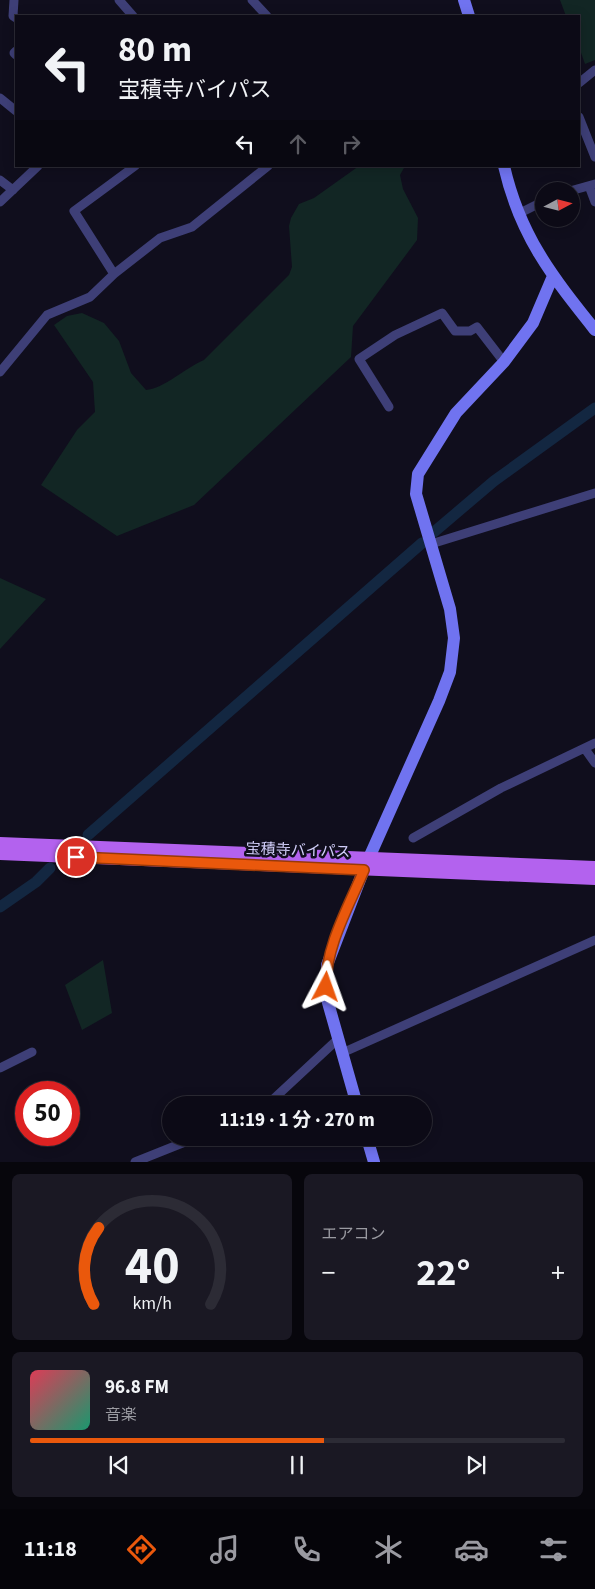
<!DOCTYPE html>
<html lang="ja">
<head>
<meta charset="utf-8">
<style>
  :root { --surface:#0c0a16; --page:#1a1823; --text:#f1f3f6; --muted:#9a9aa1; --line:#2c2b35; --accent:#ea580c }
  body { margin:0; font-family:"Source Sans 3","Noto Sans JP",sans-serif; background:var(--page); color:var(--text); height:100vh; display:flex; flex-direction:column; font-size:19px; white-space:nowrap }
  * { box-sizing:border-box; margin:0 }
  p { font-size:16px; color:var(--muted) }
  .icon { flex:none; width:28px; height:28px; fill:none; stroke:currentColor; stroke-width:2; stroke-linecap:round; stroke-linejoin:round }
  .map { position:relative; height:1162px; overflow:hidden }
  .drawer { display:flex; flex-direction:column; gap:12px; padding:12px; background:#07060c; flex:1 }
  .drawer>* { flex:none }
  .hud { position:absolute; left:15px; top:15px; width:565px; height:152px; border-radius:0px; box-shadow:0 2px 12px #0003,0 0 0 1px var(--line); background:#0c0a16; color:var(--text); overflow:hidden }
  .needle { width:32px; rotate:83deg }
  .buttons { position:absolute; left:535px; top:182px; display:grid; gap:10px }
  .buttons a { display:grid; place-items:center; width:45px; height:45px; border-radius:50%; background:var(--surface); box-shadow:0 2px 12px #0003,0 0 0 1px var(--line); font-size:25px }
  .speed { position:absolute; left:15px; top:1081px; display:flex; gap:10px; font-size:25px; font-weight:700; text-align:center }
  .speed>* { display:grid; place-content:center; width:65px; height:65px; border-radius:50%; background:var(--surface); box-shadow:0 2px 12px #0003,0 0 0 1px var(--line); line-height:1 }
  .speed .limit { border:8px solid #d22; background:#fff; color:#111 }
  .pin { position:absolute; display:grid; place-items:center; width:42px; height:42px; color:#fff; margin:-21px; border:2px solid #fff; border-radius:50%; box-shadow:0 1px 5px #0007 }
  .me { position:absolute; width:55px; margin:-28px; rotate:4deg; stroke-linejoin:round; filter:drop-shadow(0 0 4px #0008) }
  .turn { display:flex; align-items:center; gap:18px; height:105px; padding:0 20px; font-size:22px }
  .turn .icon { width:65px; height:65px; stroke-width:2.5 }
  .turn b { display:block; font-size:35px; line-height:42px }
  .lanes { display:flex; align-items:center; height:48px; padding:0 20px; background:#0003; justify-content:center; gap:25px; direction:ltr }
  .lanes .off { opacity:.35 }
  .big { font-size:38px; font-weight:700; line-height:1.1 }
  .drawer .widget { flex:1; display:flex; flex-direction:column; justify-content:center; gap:8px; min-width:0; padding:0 18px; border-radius:8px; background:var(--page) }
  .drawer .dial { align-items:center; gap:0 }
  .dial svg { height:130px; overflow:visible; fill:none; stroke:var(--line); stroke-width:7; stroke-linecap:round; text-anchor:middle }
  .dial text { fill:var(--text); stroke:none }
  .song { display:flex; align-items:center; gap:15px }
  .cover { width:60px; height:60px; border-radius:8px; background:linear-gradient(135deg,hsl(350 70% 55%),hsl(160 70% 35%)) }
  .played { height:5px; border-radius:2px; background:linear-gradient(90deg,var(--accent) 55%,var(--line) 55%) }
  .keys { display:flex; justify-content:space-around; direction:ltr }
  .heat { display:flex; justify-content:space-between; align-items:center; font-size:28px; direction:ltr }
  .drawer .tiles { flex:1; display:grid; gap:12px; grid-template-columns:1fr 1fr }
  .widget:last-child { grid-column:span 2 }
  .trip { position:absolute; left:162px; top:1096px; width:270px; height:50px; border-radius:25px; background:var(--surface); box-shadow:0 2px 12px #0003,0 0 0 1px var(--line); font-weight:700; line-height:50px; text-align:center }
  .tab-bar { display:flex; height:80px; justify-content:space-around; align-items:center; background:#050409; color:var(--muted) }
  .tab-bar .icon { width:35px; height:35px }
  .tab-bar .on { color:var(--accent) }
  .tab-bar b { font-size:22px; color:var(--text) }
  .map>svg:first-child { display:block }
  .green { fill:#122624 }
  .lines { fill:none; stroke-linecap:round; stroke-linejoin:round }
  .canal { stroke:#132741; stroke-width:11 }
  .street { stroke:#3e3f77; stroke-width:9 }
  .secondary { stroke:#7073f0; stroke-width:12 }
  .primary { stroke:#b362ee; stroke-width:12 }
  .route-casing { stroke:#983908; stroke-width:12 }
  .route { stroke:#ea580c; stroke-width:9 }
  .labels { text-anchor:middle; stroke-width:5; stroke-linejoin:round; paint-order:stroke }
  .street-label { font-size:15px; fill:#d2cffa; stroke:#100e1d }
</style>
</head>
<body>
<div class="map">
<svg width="595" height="1162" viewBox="0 0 595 1162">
  <rect width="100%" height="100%" fill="#100e1d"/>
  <!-- green -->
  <path class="green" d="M560,0H595V60L585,64L579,47V16H566Z
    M359,166H405L400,175L403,189L418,218L417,240L353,326L351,357L194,505L117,536L41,485L77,430L95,412L93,382L54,325L67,316L82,313L104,323L119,341L131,373L146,390C163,389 187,367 204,360L289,275L292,267L289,226L291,218L299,204L314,198Z
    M0,578L46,599L0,649Z
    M103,960L112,1013L82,1030L65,985Z"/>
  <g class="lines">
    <!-- canal -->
    <path class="canal" d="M434,532L494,481L595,408
      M88,835L422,543
      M0,907L36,882L50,868"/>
    <!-- street -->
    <path class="street" d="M14,0L13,16L16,18
      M119,0L133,16
      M252,0L267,16
      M16,51L14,53L16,55
      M579,83L595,70
      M0,98L16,111
      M579,117L595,157
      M0,180L13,190
      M589,186L595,202
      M570,191L595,184
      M0,202L38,166
      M518,214L544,201
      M114,274L74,211L135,166
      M0,372L47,315L90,297L114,274L160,238L192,227L268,166
      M389,407L359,359L395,335L442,313L455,331H470L477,327L504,362
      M431,544L595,493
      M585,749L595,763
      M413,838L501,788L595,743
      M342,1053L595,940
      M0,1068L32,1052
      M267,1105L338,1039
      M135,1162L195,1138"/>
    <!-- secondary -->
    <path class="secondary" d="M464,0L469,16
      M504,166C520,236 552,276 595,330
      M357,1105L327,999V965L364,869L439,701L450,672L454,638L450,609L416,494L418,474L456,413L504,362L533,323L553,276
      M367,1138L374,1162"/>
    <!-- primary -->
    <path class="primary" d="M0,843L595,867
      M0,854L595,879"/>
  </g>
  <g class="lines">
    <!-- route casing -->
    <g class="route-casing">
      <path id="route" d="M76,857L364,870C349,906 325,947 326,987"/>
    </g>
    <!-- route -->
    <use href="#route" class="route"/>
  </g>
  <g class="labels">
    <!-- street labels -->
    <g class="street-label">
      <text transform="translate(298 850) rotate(2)" y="5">宝積寺バイパス</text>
    </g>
  </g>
</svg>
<div class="buttons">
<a><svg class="needle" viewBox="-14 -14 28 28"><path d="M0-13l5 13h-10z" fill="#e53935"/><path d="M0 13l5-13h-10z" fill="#9a9aa1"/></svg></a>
</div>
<div class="speed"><div class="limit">50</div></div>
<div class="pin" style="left:76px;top:857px;background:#d93025"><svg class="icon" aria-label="arrive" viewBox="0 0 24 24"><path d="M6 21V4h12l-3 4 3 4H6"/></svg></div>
<svg class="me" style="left:326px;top:987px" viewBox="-20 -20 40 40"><path d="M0-17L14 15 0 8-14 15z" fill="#ea580c" stroke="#fff" stroke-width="4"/></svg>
<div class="trip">11:19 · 1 分 · 270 m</div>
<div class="hud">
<div class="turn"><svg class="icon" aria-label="left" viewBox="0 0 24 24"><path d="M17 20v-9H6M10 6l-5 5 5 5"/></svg><div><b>80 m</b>宝積寺バイパス</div></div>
<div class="lanes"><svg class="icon" aria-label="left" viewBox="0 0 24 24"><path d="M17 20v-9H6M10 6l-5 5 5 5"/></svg><svg class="icon off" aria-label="ahead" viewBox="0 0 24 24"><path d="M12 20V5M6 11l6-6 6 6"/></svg><svg class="icon off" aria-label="right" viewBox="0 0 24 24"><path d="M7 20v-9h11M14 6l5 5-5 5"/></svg></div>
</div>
</div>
<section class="drawer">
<div class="tiles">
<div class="widget dial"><svg viewBox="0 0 100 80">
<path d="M14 69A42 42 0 1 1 86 69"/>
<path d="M14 69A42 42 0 0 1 17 22" stroke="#ea580c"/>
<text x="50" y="56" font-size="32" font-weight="700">40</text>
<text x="50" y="72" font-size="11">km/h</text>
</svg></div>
<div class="widget"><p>エアコン</p>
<div class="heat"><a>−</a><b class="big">22°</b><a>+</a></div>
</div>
<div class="widget">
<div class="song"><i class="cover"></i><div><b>96.8 FM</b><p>音楽</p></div></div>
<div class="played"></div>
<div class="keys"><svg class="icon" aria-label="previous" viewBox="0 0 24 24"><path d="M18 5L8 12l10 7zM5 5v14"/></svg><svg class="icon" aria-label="pause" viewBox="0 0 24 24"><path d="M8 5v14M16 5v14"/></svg><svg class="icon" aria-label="next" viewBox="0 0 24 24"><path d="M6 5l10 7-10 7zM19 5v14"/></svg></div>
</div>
</div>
</section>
<nav class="tab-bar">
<b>11:18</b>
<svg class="icon on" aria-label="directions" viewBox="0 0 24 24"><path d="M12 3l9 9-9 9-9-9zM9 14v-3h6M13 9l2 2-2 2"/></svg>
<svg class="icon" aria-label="music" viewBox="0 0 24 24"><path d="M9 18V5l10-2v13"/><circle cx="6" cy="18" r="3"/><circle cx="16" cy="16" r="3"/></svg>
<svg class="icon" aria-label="phone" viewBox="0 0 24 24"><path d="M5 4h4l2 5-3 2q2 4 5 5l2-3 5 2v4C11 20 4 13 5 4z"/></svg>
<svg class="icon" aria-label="climate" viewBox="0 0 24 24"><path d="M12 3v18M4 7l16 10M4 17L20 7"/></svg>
<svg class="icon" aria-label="car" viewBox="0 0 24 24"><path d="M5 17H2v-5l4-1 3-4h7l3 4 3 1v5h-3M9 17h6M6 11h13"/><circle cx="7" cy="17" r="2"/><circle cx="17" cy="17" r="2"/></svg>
<svg class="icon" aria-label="filters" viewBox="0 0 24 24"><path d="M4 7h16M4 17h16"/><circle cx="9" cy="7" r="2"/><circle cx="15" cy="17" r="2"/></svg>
</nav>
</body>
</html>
